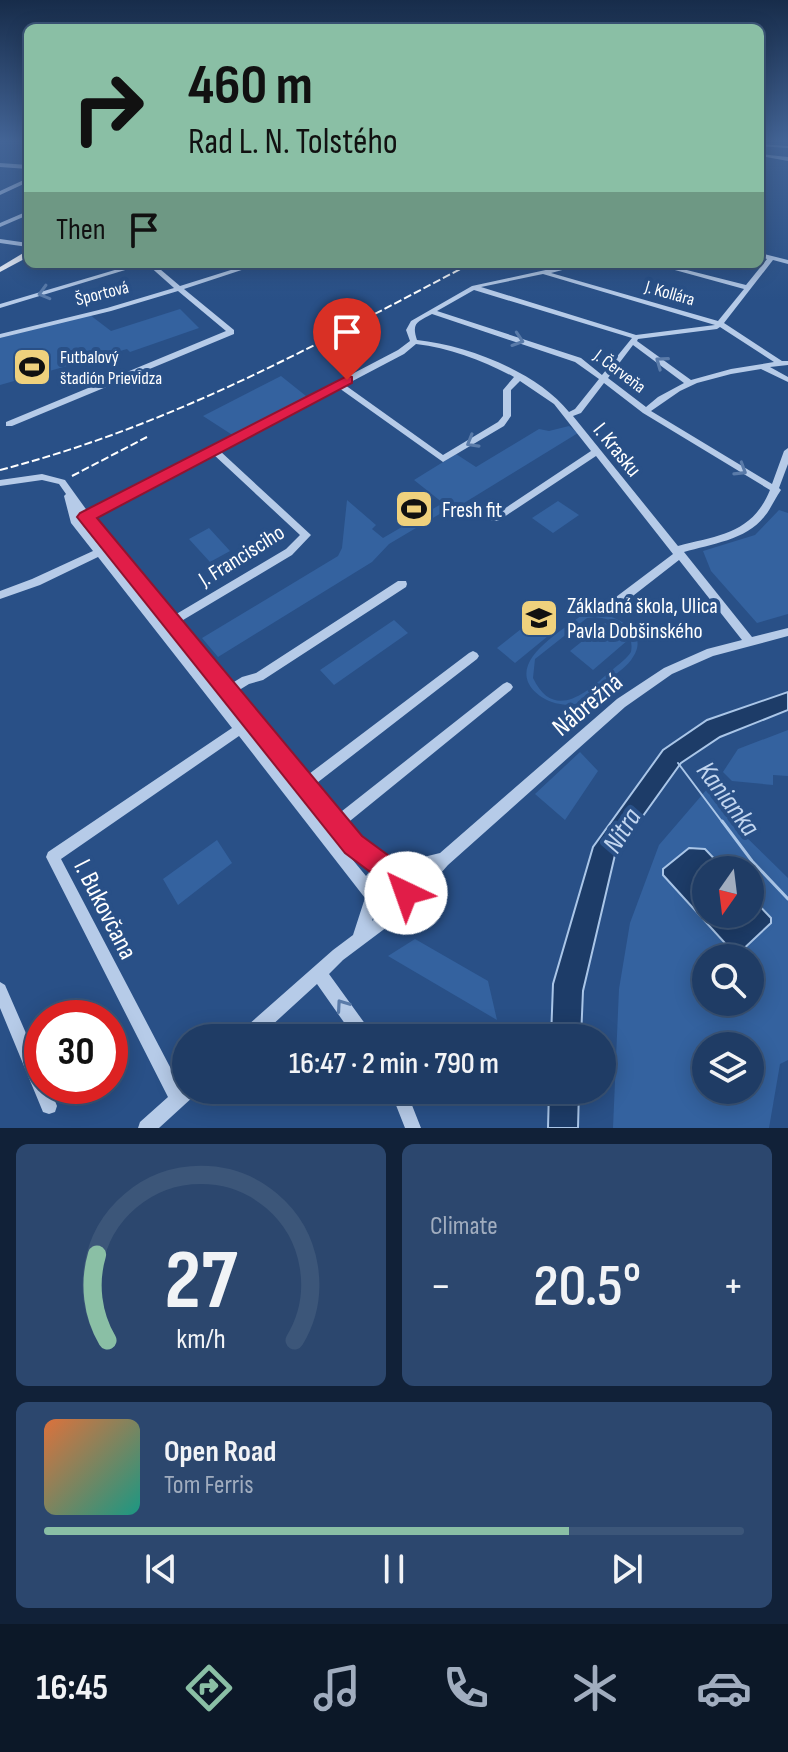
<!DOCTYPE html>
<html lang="en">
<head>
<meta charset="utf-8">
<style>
  :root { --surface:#1f3c65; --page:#2c476e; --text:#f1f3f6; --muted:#a1adbf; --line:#3c5679; --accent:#8abfa5 }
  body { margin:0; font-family:"Sofia Sans Condensed",sans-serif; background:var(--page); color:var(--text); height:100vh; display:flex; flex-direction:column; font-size:30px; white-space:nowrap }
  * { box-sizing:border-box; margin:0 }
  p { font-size:26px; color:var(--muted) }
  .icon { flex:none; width:44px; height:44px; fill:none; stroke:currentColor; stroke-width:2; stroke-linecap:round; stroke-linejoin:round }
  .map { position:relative; height:1128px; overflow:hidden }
  .side { display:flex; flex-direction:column; gap:16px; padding:16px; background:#112138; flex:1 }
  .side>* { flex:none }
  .banner { position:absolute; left:24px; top:24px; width:740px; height:244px; border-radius:12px; box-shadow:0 4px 20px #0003,0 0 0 2px var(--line); background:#8abfa5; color:#111; overflow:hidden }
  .needle { width:52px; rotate:194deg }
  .controls { position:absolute; left:692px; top:856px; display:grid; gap:16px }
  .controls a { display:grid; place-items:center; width:72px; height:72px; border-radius:50%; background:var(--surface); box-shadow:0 4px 20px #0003,0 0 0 2px var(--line); font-size:40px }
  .speed { position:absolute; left:24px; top:1000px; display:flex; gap:16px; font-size:40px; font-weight:700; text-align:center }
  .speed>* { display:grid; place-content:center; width:104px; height:104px; border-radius:50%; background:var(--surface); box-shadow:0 4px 20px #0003,0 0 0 2px var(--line); line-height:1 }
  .speed .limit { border:12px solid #d22; background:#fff; color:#111 }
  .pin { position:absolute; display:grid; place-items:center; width:68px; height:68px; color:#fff; margin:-82px -34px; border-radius:50% 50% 50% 0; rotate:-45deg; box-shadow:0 0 8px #0007 }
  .pin .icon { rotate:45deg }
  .me { position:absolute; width:88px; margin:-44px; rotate:318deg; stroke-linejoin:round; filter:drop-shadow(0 0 6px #0008) }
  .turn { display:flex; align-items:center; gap:28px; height:168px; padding:0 32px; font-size:36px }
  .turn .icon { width:104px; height:104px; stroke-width:2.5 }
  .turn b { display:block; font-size:56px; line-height:68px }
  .then { display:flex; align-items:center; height:76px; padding:0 32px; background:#0003; gap:16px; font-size:30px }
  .big { font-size:60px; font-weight:600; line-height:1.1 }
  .side .widget { flex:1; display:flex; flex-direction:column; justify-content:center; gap:12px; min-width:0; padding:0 28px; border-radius:12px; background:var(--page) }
  .side .dial { align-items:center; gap:0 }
  .dial svg { height:208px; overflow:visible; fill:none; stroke:var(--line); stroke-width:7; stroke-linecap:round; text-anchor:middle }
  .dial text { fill:var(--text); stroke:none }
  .song { display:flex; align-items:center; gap:24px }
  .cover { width:96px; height:96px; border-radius:12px; background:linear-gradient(135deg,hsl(20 70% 55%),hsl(170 70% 35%)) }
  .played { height:8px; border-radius:4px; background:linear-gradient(90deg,var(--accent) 75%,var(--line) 75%) }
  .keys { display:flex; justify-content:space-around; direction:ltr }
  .heat { display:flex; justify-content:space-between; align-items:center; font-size:44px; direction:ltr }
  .side .tiles { flex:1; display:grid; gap:16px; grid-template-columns:1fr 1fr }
  .widget:last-child { grid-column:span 2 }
  .trip { position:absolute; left:172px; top:1024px; width:444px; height:80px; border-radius:40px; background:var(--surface); box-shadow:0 4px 20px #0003,0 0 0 2px var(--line); font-weight:600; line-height:80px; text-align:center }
  .menu { display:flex; height:128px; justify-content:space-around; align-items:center; background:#0c1828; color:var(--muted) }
  .menu .icon { width:56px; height:56px }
  .menu .active { color:var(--accent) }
  .menu b { font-size:36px; color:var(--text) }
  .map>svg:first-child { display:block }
  .green { fill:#34629f; fill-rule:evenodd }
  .water { fill:#1d3c68; stroke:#aac6e8; stroke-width:2 }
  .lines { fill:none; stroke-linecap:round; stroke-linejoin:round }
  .stream-far1 { stroke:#aac6e8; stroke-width:2 }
  .stream { stroke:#aac6e8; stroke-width:3 }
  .minor { fill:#b6cbe8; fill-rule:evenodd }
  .major { fill:#f8fafe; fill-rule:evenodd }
  .rail { stroke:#fff; stroke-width:2; stroke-dasharray:8 3; stroke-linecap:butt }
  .oneway { stroke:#5a7ba9 }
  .route { fill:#e11d48; stroke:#92132f; stroke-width:2 }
  .labels { text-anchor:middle; stroke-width:8; stroke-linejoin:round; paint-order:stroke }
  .far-street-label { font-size:18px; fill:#fff; stroke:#295087 }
  .far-poi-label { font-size:18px; fill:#fff; stroke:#295087; text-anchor:start }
  .street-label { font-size:22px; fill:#fff; stroke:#295087 }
  .poi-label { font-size:22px; fill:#fff; stroke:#295087; text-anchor:start }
  .near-street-label { font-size:26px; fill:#fff; stroke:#295087 }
  .near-water-label { font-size:28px; font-style:italic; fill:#c1d5ef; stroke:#295087 }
</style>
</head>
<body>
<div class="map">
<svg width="788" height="1128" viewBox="0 0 788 1128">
  <rect width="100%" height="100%" fill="#295087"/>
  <!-- green -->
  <path class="green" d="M180,309L199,328L130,352L127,349L0,385V338L90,315L111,331Z
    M281,376L306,396L234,436L203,416Z
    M569,426L578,433L451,511L448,509L389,544L372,562L218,657L202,638L338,556L342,548L347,500L376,525L372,529L383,538L443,503L414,480L456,454L476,467L539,429L549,431Z
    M558,501L579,515L553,533L532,518Z
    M779,510L788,513V614L757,623L711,571L703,551L755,535Z
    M209,528L230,551L210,562L189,539Z
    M592,612C612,614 651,630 633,657C628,666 618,672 610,679C602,686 592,697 582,702C564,710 536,700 528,682C517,655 565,629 583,614ZM595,617C615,619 635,629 631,652C625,661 615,667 607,674C584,695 553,720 533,678L535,659L587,618Z
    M394,620L408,633L334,685L320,670Z
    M530,622L548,636L515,663L497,648Z
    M605,623L628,640L593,670L570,651Z
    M788,730V776L773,775V785L732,781L723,772L738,749Z
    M580,752L598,771L565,820L535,794Z
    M708,788L735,826L788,878V1060L780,1064L769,1128H613L619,989L630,923L659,845ZM706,870H750V914H706ZM706,958H750V1002H706ZM706,1046H750V1090H706Z
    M217,840L232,863L178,905L163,879Z
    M415,939L488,981L497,1020L388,956Z"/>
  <!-- water -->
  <path class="water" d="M788,692V710L720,737L681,763L615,855L583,991L581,1038H551L553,984L593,847L663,750L707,720Z
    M689,848L705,849L725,870H706V914H750V896L771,918V923L738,954L733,952L663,875V869Z
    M549,1090H579L578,1128H548Z"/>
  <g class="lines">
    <!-- stream-far1 -->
    <path class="stream-far1" d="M678,763L723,823"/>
    <!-- stream -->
    <path class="stream" d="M722,821L752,861L788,899"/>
    <!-- minor -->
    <path class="minor" d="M760,144L788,146V148L760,146Z
      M760,154L788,157V161L760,156Z
      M0,163L28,165V169L0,167Z
      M28,178V182L0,195V191Z
      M28,211V215L0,227V223Z
      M0,239L28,243V247L0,243Z
      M760,253L788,260V264L773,260L724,323L782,361H788V365L770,367L788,377V382L761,369L731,374L697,383L680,391L651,411L772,484L784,451L788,448V464L779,488L781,490C775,498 771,509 764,517C746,540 711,544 684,552L752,637L788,628V636L713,656L672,674L625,707L448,865L419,898L409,903L401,910L387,927L343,960L329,974L371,1032L373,1038H355L317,984L258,1038H238L240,1032L333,950L353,935L365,898L239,736L61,859L180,1086L186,1083V1090H196L194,1096L159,1128H138L140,1122L168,1097L46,857L48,852L232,728L98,557L40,585L0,599V591L32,579L93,551L71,523L64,496L66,494L59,484L42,480L0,486V480L42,474L65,480L88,512L398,350L410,341L406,330L411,321L472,286L573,264H585L551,273L718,321L744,289L653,264H663L746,285L767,259L760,257ZM543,274L715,325L636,335L481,287ZM474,290L632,338L602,375L581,358L437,311ZM432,314L575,362L599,379L575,409L569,412C537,372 467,345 417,340C411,322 418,322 432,314ZM720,327L774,362L731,369L691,380L637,341L638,339L717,329ZM416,344C450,348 484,361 514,377L503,390V416L498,422L443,455L345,385L404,354ZM633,345L684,383L658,397L646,407L608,378ZM520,381L554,404L591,451L492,517L490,519L492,521H498L596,456L673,554L612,600L611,603L612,606H620L679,560L742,640L707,649L664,668L617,699L440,853L395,864L390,862L358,840L345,825L511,690L513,687L511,684L507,682L503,684L337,815L313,786L477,659L479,656L477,653L473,651L469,653L305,777L257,716L236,692L249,684L263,680L406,587L407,584L406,581H398L256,673L242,677L229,685L178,623L292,555L311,535L220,451L339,388L443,462L504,426L511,416V390ZM604,383L643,413L770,490C752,534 719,535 678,546L573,416L581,413ZM213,454L300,535L286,549L173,616L92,518ZM85,522L105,547L101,548L81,523ZM109,552L165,621V626L169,627L220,690L219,693L106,554ZM226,698L244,720L241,721L223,699ZM251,728L296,784L293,786L248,730ZM303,794L328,825L329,830L301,796ZM329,831L334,832L348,850L373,867L366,876ZM425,870L413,883L409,874ZM383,877H393L399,883V893L393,899H383L377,893V883ZM375,910L381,913L372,921Z
      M135,264H145L0,308V304Z
      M147,264H154L180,286L250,264H260L184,289L234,330V334L12,426H6V422L226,331L178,291L111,311L0,338V334L107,308L174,288Z
      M0,982L5,985L42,1070V1086H49L57,1106L55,1112L49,1114L43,1112L0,1008Z
      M390,1090H406L421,1128H405Z"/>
    <!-- major -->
    <path class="major" d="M25,252H28V257L0,272V267Z"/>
    <!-- rail -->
    <path class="rail" d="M0,470C173,425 313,346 470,264
      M72,476L147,437"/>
  </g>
  <!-- one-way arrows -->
  <defs><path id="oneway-chevron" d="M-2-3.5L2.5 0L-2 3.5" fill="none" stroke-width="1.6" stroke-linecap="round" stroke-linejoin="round" transform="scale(2)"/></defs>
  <g class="oneway">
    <use href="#oneway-chevron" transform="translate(44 293) rotate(164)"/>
    <use href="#oneway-chevron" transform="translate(518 340) rotate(18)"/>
    <use href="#oneway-chevron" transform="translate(661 362) rotate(-144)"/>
    <use href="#oneway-chevron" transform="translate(472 442) rotate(150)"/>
    <use href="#oneway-chevron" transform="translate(741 470) rotate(32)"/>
    <use href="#oneway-chevron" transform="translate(342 1005) rotate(-125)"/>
  </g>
  <!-- sky -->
  <linearGradient id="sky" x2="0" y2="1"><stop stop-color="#172c4a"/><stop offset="0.47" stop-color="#436496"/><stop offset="1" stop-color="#436496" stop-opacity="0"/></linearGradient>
  <rect width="788" height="300" fill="url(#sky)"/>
  <!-- route -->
  <path class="route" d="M347,376L352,377V383L97,518L362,836L392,858L409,864C418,877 422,887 415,902L406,905L397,902L392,883L377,877L345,853L77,517L80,513Z"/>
  <!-- icons -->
  <defs>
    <g id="stadium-square" transform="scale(2)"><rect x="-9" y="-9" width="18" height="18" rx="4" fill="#efd17d" stroke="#295087"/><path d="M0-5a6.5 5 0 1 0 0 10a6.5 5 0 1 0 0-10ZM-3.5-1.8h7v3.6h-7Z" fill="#111"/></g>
    <g id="school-square" transform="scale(2)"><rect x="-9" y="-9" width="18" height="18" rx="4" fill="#efd17d" stroke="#295087"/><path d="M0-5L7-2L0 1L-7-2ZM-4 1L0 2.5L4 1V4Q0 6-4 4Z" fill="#111"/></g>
  </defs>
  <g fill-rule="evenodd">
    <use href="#stadium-square" x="32" y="367"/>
    <use href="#stadium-square" x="414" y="509"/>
    <use href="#school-square" x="539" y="618"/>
  </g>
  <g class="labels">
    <!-- far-street labels -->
    <g class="far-street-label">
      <text transform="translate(102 293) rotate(-14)" y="6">Športová</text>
      <text transform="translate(670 293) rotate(16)" y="6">J. Kollára</text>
      <text transform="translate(620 371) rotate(37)" y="6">J. Červeňa</text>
    </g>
    <!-- far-poi labels -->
    <g class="far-poi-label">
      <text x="60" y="363">Futbalový<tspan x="60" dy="21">štadión Prievidza</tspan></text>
    </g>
    <!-- street labels -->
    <g class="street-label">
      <text transform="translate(618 449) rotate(51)" y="8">I. Krasku</text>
      <text transform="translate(241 555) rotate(-32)" y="8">J. Francisciho</text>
    </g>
    <!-- poi labels -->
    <g class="poi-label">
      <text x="442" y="517">Fresh fit</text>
      <text x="567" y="613">Základná škola, Ulica<tspan x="567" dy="25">Pavla Dobšinského</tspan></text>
    </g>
    <!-- near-street labels -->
    <g class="near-street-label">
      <text transform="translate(587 704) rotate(-40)" y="9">Nábrežná</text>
      <text transform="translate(106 909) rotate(63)" y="9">I. Bukovčana</text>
    </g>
    <!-- near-water labels -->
    <g class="near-water-label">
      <text transform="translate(729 798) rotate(53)" y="10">Kanianka</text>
      <text transform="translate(621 830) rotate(-58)" y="10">Nitra</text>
    </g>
  </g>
</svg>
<div class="controls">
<a><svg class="needle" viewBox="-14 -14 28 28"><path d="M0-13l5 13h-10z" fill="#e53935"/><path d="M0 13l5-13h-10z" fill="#a1adbf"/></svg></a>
<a><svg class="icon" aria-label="search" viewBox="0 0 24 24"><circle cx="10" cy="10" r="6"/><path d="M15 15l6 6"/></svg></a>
<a><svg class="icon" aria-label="layers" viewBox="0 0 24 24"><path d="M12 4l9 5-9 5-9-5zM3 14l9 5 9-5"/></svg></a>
</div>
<div class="speed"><div class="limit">30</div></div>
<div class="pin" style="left:347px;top:380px;background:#d93025"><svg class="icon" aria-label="arrive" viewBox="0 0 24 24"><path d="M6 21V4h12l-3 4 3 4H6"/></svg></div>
<svg class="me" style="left:406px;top:893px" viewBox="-20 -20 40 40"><circle r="19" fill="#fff"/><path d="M0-13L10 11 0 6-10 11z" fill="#e11d48"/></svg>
<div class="trip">16:47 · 2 min · 790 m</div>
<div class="banner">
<div class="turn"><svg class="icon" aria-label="right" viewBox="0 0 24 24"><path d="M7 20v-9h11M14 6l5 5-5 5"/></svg><div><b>460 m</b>Rad L. N. Tolstého</div></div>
<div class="then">Then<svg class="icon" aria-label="arrive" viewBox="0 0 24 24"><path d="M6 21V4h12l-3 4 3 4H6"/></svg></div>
</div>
</div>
<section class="side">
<div class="tiles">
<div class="widget dial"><svg viewBox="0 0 100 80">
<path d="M14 69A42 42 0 1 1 86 69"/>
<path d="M14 69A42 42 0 0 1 10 36" stroke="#8abfa5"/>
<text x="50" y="56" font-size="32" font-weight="700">27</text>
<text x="50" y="72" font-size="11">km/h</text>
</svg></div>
<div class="widget"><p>Climate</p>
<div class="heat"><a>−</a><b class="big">20.5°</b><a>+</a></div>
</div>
<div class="widget">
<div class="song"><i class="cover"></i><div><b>Open Road</b><p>Tom Ferris</p></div></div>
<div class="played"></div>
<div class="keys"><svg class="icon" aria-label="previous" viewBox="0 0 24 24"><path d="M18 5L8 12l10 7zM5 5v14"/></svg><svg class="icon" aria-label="pause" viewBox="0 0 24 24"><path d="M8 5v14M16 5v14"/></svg><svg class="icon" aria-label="next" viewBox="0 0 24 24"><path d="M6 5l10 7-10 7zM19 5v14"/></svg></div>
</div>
</div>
</section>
<nav class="menu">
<b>16:45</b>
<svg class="icon active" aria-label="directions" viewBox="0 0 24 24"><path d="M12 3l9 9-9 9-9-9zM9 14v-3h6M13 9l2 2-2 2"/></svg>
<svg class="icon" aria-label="music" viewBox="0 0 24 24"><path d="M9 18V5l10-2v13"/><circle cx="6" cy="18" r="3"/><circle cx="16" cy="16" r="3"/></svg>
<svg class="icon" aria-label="phone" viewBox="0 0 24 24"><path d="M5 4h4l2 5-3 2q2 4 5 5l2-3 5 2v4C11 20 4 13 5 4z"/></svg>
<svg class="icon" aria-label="climate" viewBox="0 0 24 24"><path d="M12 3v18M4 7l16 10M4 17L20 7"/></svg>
<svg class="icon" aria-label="car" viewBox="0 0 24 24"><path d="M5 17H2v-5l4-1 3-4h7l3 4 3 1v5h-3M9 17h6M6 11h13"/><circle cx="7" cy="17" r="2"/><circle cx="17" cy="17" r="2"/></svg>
</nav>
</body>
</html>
